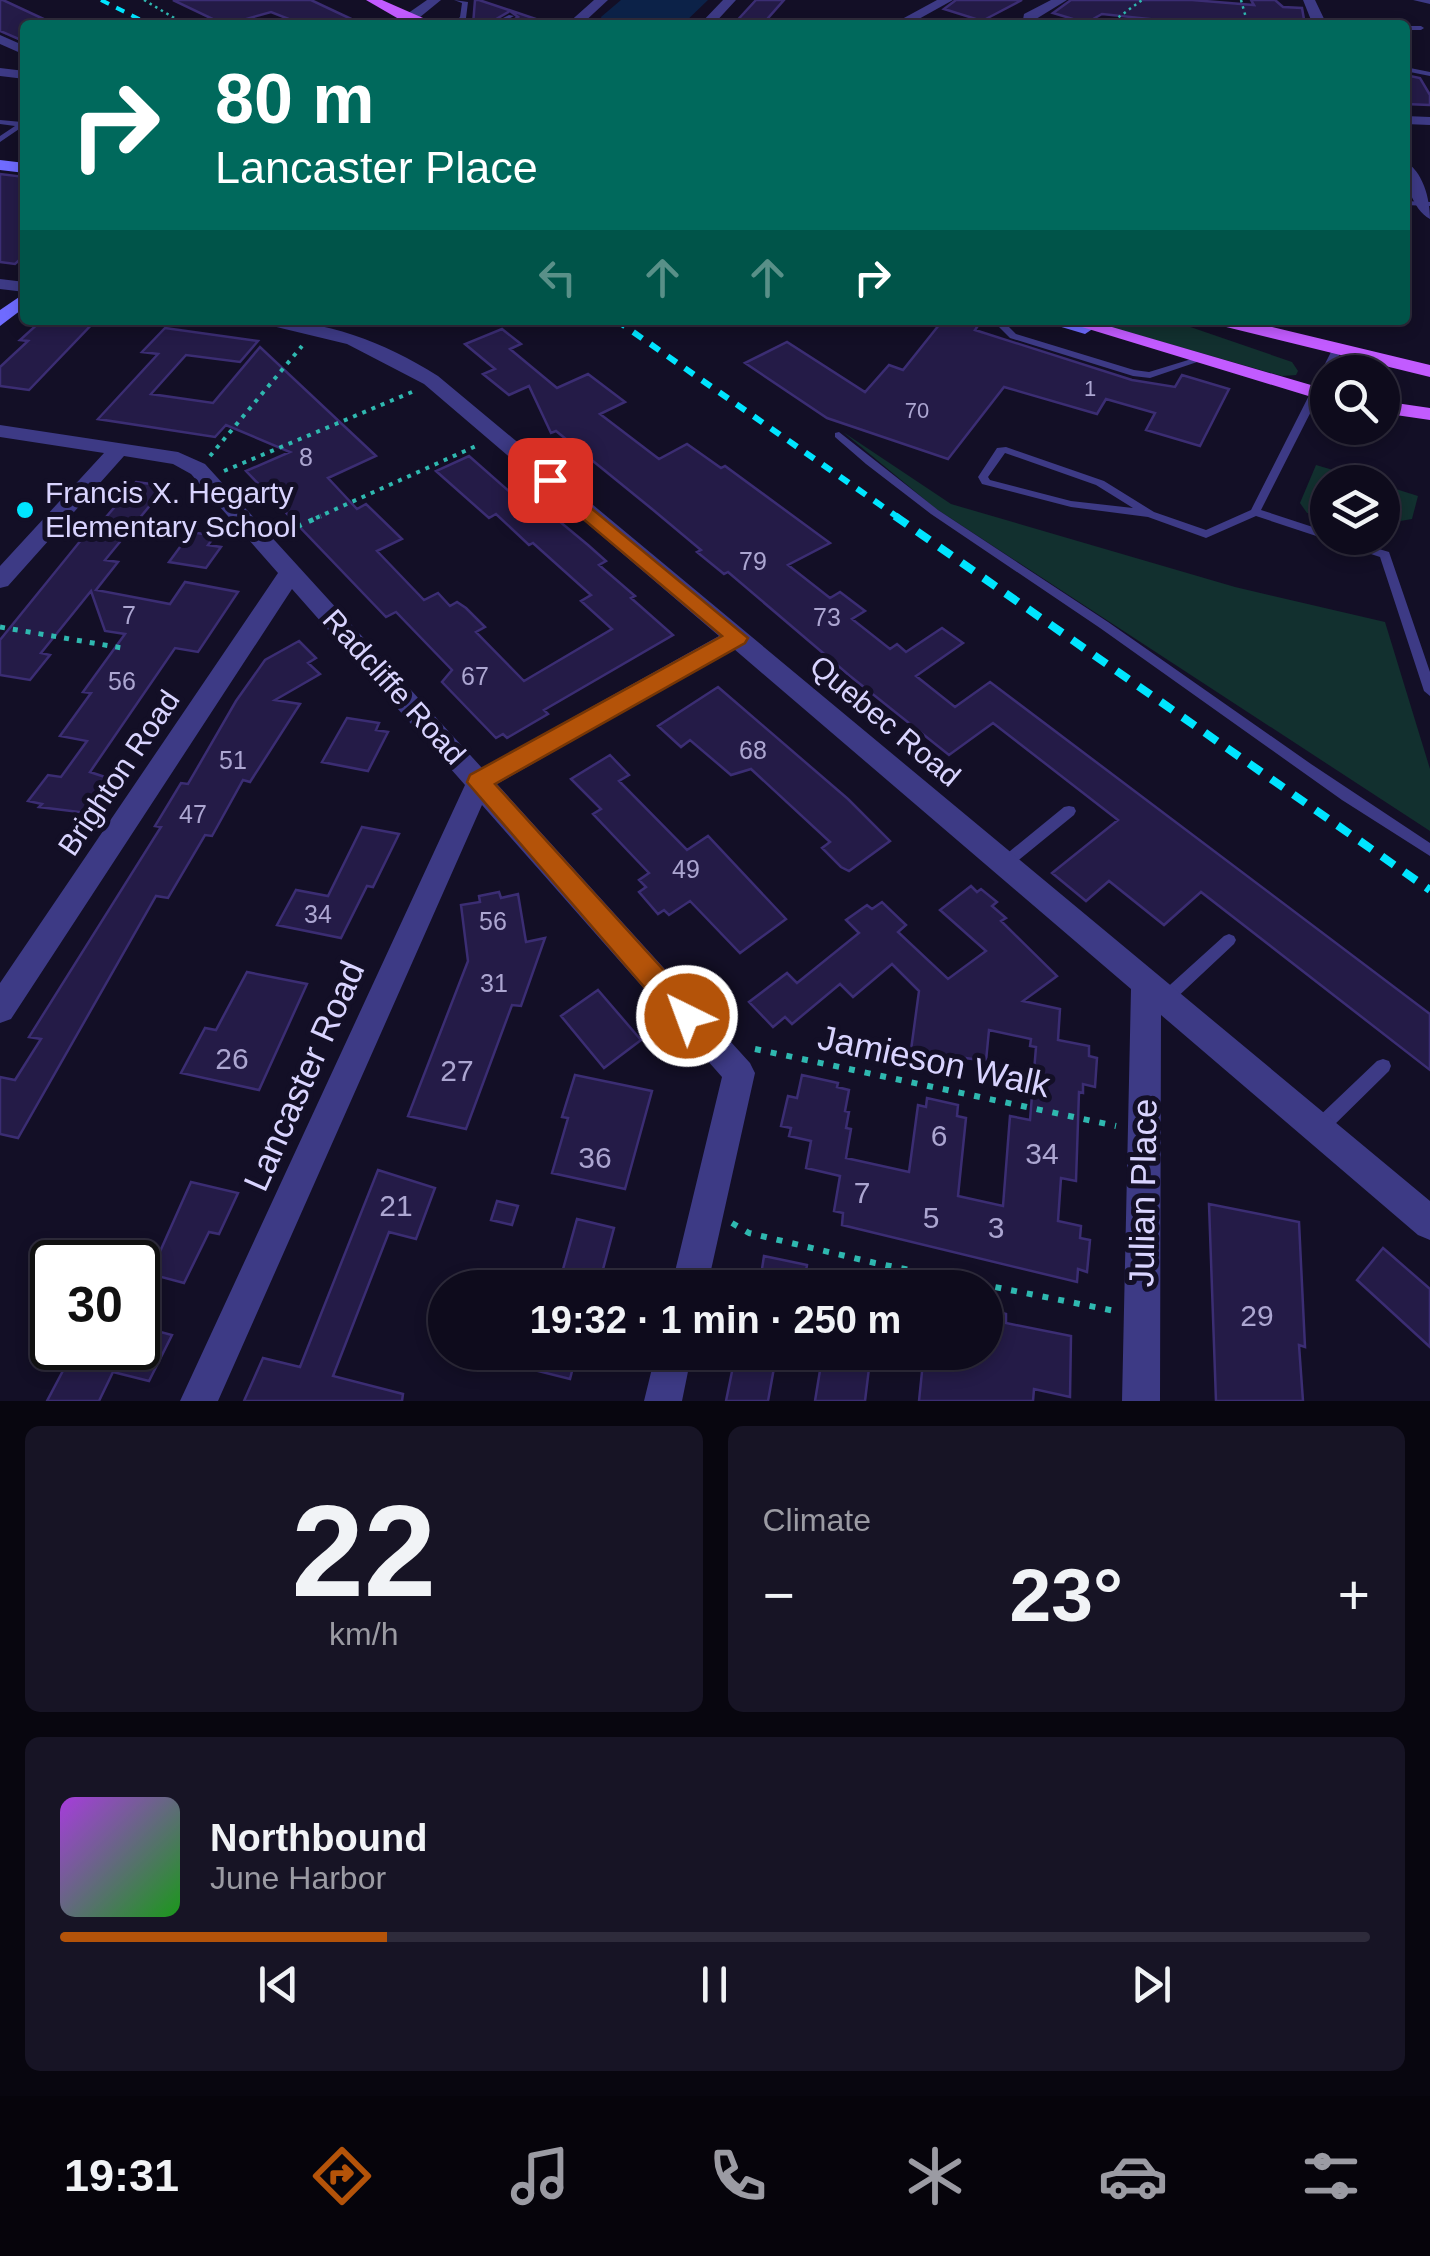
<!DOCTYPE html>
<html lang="en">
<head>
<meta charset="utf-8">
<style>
  :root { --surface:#0e0b1c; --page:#171425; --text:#f1f3f6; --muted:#9b9ba3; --line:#2e2b3b; --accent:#b45309 }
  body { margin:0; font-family:Arial,sans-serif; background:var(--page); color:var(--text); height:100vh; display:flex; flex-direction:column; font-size:38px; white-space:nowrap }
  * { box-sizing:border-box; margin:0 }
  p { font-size:32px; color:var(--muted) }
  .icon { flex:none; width:55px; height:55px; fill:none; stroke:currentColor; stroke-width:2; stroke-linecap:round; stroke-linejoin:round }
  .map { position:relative; height:1401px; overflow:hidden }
  .panel { display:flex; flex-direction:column; gap:25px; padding:25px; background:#08060f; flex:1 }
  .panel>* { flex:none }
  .top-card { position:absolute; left:20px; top:20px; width:1390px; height:305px; border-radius:10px; box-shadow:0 5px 15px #0003,0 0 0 2px var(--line); background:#00695c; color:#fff; overflow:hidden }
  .buttons { position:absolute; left:1310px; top:355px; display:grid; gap:20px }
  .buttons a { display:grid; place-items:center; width:90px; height:90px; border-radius:50%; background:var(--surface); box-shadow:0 5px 15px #0003,0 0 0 2px var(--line); font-size:50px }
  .speed { position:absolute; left:30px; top:1240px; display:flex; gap:20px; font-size:50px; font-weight:700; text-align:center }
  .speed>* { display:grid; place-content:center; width:130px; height:130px; border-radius:50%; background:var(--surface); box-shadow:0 5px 15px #0003,0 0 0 2px var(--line); line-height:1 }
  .speed .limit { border:5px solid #111; border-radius:15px; background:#fff; color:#111 }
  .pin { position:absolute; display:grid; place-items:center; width:85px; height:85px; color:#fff; margin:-42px; border-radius:20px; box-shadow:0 5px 15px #0006 }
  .me { position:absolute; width:110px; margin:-55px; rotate:318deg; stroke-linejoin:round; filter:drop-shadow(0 0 8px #0008) }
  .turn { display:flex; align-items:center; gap:35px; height:210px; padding:0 30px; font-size:45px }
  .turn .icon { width:130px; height:130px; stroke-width:2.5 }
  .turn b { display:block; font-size:70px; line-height:85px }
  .lanes { display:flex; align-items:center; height:95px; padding:0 30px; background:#0003; justify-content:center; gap:50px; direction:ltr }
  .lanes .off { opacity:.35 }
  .big { font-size:75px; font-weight:800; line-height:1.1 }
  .panel .tile { flex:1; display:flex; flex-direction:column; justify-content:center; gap:15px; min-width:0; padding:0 35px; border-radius:15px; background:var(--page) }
  .panel .dial { align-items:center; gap:0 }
  .dial b { font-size:130px; line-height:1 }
  .song { display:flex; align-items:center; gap:30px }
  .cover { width:120px; height:120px; border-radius:15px; background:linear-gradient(135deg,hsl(280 70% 55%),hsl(120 70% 35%)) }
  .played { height:10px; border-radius:5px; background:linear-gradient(90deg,var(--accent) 25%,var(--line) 25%) }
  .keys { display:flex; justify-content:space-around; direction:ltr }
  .heat { display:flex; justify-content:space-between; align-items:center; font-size:55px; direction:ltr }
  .panel .tiles { flex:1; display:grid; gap:25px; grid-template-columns:1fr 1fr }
  .tile:last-child { grid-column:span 2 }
  .trip { position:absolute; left:428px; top:1270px; width:575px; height:100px; border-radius:50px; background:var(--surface); box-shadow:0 5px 15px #0003,0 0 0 2px var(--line); font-weight:800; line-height:100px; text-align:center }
  .dock { display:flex; height:160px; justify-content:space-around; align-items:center; background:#06040b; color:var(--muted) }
  .dock .icon { width:70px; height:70px }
  .dock .selected { color:var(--accent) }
  .dock b { font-size:45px; color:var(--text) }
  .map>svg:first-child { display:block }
  .green { fill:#12302f }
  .water { fill:#0c2248 }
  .building { fill:#241b47; stroke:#3b2d73; stroke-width:2.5 }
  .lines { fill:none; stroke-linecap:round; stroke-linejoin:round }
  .path-far3 { stroke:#2fb8b0; stroke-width:2.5; stroke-dasharray:2.5 4; stroke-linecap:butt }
  .path-far2 { stroke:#2fb8b0; stroke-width:4; stroke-dasharray:4 6; stroke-linecap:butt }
  .path-far1 { stroke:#2fb8b0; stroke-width:5; stroke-dasharray:5 8; stroke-linecap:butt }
  .path { stroke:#2fb8b0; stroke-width:6; stroke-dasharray:6 10; stroke-linecap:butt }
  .lane { fill:#3d3a85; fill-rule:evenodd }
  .street { fill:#3d3a85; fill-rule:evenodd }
  .secondary { fill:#6f6bff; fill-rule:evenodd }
  .primary { fill:#c25bff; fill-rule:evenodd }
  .rail-far2 { stroke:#00e5ff; stroke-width:4; stroke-dasharray:9 8; stroke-linecap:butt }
  .rail-far1 { stroke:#00e5ff; stroke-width:6; stroke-dasharray:11 10; stroke-linecap:butt }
  .rail { stroke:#00e5ff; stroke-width:8; stroke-dasharray:15 12; stroke-linecap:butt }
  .route { fill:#b45309; stroke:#753606; stroke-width:2.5 }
  .poi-dot { fill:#00e5ff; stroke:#130f26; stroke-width:4 }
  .labels { text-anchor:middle; stroke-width:10; stroke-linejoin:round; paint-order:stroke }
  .far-number-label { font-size:22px; fill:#aca6d1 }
  .number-label { font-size:25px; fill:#aca6d1 }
  .poi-label { font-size:30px; fill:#d9d4ff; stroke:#130f26; text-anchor:start }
  .street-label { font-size:30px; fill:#d9d4ff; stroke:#130f26 }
  .near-number-label { font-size:30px; fill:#aca6d1 }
  .near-street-label { font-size:35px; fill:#d9d4ff; stroke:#130f26 }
</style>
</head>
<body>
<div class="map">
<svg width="1430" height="1401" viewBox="0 0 1430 1401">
  <rect width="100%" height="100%" fill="#130f26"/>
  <!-- green -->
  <path class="green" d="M1085,320H1170L1292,362L1298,371L1296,375L1282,376Z
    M843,432L951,504L1235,587L1385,622L1430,769V831L935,508Z
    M1316,465L1374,482H1328L1327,517L1307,513L1300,503Z
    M1383,485L1418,496L1412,519L1383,524Z"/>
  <!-- water -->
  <path class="water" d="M621,0H708L682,25H612L602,21L601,17Z"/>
  <!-- building -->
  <path class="building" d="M0,0H3L48,21L25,25V37L21,40L0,31Z
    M173,0H311L364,25H304L271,12L225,25Z
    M475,0H479L542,21L541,25H505L518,17L510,11L486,25H473Z
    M756,0H784L762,25H733Z
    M956,0H1022L982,21L944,9Z
    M1071,0H1192L1254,5L1251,0H1275L1283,7L1302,8L1305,25H1206L1102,14L1086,23L1053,13Z
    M1405,75L1420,78L1430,95V105L1405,104Z
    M0,174L25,177V255L15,264L0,262Z
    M42,320H96L29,390L0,386V367L28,341L20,340Z
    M943,320H982L975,330L1132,380L1175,387L1182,375L1229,389L1200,446L1146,430L1155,413L1106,399L1097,414L1004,387L948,459L827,418L745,363L787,342L865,392L889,365L903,370Z
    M165,328L258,341L240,362L186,355L151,394L213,403L260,347L376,456L328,478L357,509L366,504L402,539L377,551L424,600L438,593L450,606L457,602L466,608L485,627L476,632L524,681L612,629L581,601L591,595L533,543L529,545L496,514L489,518L436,471L469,456L537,516L547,511L588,545L606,561L599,565L635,596L631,598L673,635L544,710L548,714L507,738L503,734L496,738L442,682L452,670L396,612L386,617L246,471L290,452L226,425L215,437L98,419L158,354L142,352Z
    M502,329L521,344L510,349L557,388L588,374L625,402L600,414L659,459L687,444L721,468L725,466L830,543L788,565L830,598L840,592L865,611L852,619L890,649L897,644L906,652L942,628L963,643L916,676L955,707L990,682L1430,1014V1070L1201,892L1164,925L1109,881L1086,901L1052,873L1118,820L993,723L949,755L850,676L728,572L724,574L697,552L701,550L652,509L556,431L551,433L529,386L509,395L483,374L495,369L465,344Z
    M136,482L166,486L105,560L118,562L96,590L170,604L185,582L238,592L198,652L175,648L90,772L111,779L87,813L39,807L42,804L28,801L48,775L61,777L87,741L60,736L91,693L83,692L125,634L105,631L91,591L41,653L50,655L30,680L0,675V640L90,529L95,530Z
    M191,532L215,536L208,545L221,547L206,568L169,562Z
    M299,641L316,658L308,663L320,674L275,700L300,704L250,782L243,780L212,836L205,835L168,898L156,896L18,1138L0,1134V1077L15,1080L41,1039L29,1037L161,827L155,826L181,783L188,784L236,701L265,660Z
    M718,687L848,799L890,841L849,871L841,867L822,848L830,842L751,769L731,775L690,740L681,747L658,726Z
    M347,718L379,723L376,730L388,732L368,771L322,762Z
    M610,755L629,775L619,781L687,850L708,836L786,919L740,953L690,901L669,915L664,910L658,914L639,892L646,887L639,880L649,873L593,814L601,809L571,779Z
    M362,827L399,834L373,887L367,886L341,938L277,925L296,890L328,896Z
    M971,886L977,892L981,889L997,902L992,906L1006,918L1001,921L1057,976L1023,1001L1060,1009L1058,1040L1089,1046V1056L1097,1058L1095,1087L1083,1084V1093L1079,1092L1076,1181L1061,1178L1058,1221L1081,1226L1080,1238L1090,1240L1087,1272L1078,1269L1077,1282L842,1225L843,1213L834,1211L840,1176L806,1168L811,1141L789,1136L791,1128L781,1126L788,1096L797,1098L802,1075L838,1083L837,1087L849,1090L845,1111L849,1112L846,1128L851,1129L846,1158L909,1172L918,1105L926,1107L927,1098L958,1105L957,1116L966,1118L958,1196L1003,1206L1010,1116L1030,1120L1036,1047L1030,1046L1031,1039L989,1030L986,1061L911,1050L919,991L892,964L853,997L840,984L792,1024L785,1017L773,1027L749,1002L787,973L797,983L859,933L846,920L867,905L872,909L882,902L906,925L898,932L948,979L986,951L940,910Z
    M499,892L501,898L518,894L526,942L545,938L521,1006L512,1005L466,1129L408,1116L468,961L461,905L480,902L479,896Z
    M247,972L307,984L259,1090L181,1073L205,1028L216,1030Z
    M598,990L641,1040L604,1068L561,1016Z
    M575,1075L652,1091L625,1189L552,1173L568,1118L562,1117Z
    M378,1170L435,1188L416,1239L389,1232L333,1376L403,1394L402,1401H244L263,1358L300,1367Z
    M191,1182L238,1193L219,1234L209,1232L184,1283L150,1274Z
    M497,1201L518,1206L512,1225L491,1220Z
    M1209,1204L1299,1222L1305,1347L1299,1345L1303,1401H1216Z
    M577,1219L614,1228L598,1288L560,1280Z
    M1383,1248L1430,1289V1347L1357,1280Z
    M764,1256L807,1265L803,1288H759Z
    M985,1308L1006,1314V1323L1071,1336L1070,1397L1034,1389L1033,1401H919L924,1352H985Z
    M138,1326L172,1335L149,1381L113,1372L99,1401H47L75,1348H138Z
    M495,1352H577L570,1379L494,1360Z
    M736,1352L776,1357L768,1401H726Z
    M823,1352H871L865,1401H815Z"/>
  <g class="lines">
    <!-- path-far3 -->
    <path class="path-far3" d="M144,0L186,25
      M1241,0L1248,25
      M1108,25L1142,0"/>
    <!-- path-far2 -->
    <path class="path-far2" d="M210,456L302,346
      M224,471L412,392
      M316,518L476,446"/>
    <!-- path-far1 -->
    <path class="path-far1" d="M285,532L321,516
      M0,627L128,649"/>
    <!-- path -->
    <path class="path" d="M755,1049L1116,1126
      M732,1223L749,1233L875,1263L1115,1311"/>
    <!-- lane -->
    <path class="lane" d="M454,0L468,2L466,18L458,25H451L460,17L462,3Z
      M509,15L514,16L497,25H489Z
      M1320,22L1344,23L1347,25H1317Z
      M1405,26H1421L1424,28L1421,30H1405Z
      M1405,67L1430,72V76L1405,71Z
      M0,120L22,122L25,125L0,142V136L15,126L0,124Z
      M1405,201L1430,202V206L1405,205Z
      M992,320H1002L1016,334L1134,370L1149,372L1198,357L1203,360L1150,378L1133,376L1010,338Z
      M1337,347L1342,350L1330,372H1328V378L1261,510L1328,532V538H1342L1389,552L1430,672V696L1424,691L1380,557L1256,516L1206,538L1148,517L1071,507L982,484L978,477L997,448L1006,447L1104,481L1154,512L1206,530L1251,510L1332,350ZM1005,453L1096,485L1133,508L1071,501L990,480L988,477Z
      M839,432L938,510L1108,622L1311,764L1430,843V856L1342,800L1100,628L931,514L866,464L835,437V433Z
      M1069,806L1074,807L1076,811L1074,815L1009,868L1004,870L999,868L997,864L999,860L1064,807Z
      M1229,934L1234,936L1236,940L1234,944L1171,1003L1166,1005L1161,1003L1158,998L1161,993L1224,936Z
      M1383,1059L1389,1061L1391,1066L1389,1071L1326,1133L1320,1135L1314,1133L1312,1127L1314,1121L1377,1061Z"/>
    <!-- street -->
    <path class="street" d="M427,0H441L414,22H404V16Z
      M594,0H608L581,25H566Z
      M723,0H736L713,25H699Z
      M937,0H953L908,25H891Z
      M1051,0H1067L1036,19V25H1022L1024,14Z
      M1303,0H1315L1327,25H1313Z
      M1413,0H1430V4Z
      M0,35L25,46V55L0,44Z
      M0,68L25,71V79L0,76Z
      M1405,116L1430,117V125L1405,124Z
      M1405,161C1423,172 1430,198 1430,219C1412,209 1405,182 1405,161Z
      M0,279L25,282V292L0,289Z
      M261,320C327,320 382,341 438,376L1430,1201V1240L1418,1235L1161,1015L1160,1401H1122L1131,989L734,649L497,784L750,1063L755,1073L707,1288H671L722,1077L482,805L218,1401H180L465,785L292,589L11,1019L0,1023V983L278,573L191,474L173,464L124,456L8,586L0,588V566L104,453L0,437V425L178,452L205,464L482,768L719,636L424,384L347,344L264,324Z
      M656,1352H692L682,1401H644Z"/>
    <!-- secondary -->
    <path class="secondary" d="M0,160L25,163V173L0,170Z
      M25,293V307L0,326V310Z
      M1038,320H1073L1094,328L1085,334Z"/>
    <!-- primary -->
    <path class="primary" d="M366,0H382L439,25L404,22Z
      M1059,320H1088L1328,390V402Z
      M1211,320H1243L1430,365V377L1214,324Z
      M1382,401L1430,408V420L1382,413Z"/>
    <!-- rail-far2 -->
    <path class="rail-far2" d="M101,0L151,25"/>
    <!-- rail-far1 -->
    <path class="rail-far1" d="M616,320L899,518"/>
    <!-- rail -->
    <path class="rail" d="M895,516L1430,890"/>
  </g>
  <!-- route -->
  <path class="route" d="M550,474L748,638L745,643L495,784L697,1007L701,1016L697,1025L687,1028L677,1025L467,782L470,775L722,636L543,485L541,480Z"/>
  <!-- markers -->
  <circle class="poi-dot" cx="25" cy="510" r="10"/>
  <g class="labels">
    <!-- far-number labels -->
    <g class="far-number-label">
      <text x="1090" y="396">1</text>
      <text x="917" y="418">70</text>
    </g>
    <!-- number labels -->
    <g class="number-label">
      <text x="306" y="466">8</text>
      <text x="753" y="570">79</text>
      <text x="129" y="624">7</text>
      <text x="827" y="626">73</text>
      <text x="475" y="685">67</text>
      <text x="122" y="690">56</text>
      <text x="753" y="759">68</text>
      <text x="233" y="769">51</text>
      <text x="193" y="823">47</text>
      <text x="686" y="878">49</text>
      <text x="318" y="923">34</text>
      <text x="493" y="930">56</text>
      <text x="494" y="992">31</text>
    </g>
    <!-- poi labels -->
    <g class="poi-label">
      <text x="45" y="503">Francis X. Hegarty<tspan x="45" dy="34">Elementary School</tspan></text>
    </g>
    <!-- street labels -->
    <g class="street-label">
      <text transform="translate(394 687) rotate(48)" y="10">Radcliffe Road</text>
      <text transform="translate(885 721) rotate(40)" y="10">Quebec Road</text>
      <text transform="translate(119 773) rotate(-56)" y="10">Brighton Road</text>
    </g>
    <!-- near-number labels -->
    <g class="near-number-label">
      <text x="232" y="1069">26</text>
      <text x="457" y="1081">27</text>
      <text x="939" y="1146">6</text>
      <text x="1042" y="1164">34</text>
      <text x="595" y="1168">36</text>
      <text x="862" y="1203">7</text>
      <text x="396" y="1216">21</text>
      <text x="931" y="1228">5</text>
      <text x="996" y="1238">3</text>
      <text x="1257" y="1326">29</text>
    </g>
    <!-- near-street labels -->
    <g class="near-street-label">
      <text transform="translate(934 1061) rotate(12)" y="12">Jamieson Walk</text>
      <text transform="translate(304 1076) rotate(-66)" y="12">Lancaster Road</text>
      <text transform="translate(1143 1193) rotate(-89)" y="12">Julian Place</text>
    </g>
  </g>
</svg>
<div class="buttons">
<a><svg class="icon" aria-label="search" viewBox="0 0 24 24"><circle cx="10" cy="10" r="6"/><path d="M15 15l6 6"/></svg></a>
<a><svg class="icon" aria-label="layers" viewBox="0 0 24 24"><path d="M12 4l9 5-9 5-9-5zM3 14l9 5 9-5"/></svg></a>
</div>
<div class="speed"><div class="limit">30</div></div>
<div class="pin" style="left:550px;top:480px;background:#d93025"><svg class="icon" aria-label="arrive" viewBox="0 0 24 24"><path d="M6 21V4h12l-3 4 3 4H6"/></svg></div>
<svg class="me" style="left:687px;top:1016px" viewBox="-20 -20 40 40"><circle r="17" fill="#b45309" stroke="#fff" stroke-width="3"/><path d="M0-11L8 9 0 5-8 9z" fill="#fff"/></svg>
<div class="trip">19:32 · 1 min · 250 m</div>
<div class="top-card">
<div class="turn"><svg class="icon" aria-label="right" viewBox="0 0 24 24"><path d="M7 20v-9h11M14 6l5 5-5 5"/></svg><div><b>80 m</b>Lancaster Place</div></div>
<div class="lanes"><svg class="icon off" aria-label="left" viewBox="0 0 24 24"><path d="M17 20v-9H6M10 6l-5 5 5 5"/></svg><svg class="icon off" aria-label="ahead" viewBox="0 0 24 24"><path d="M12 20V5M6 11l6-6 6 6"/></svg><svg class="icon off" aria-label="ahead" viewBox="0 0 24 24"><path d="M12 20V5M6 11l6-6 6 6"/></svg><svg class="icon" aria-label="right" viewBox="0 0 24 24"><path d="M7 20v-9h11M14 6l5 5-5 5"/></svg></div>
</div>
</div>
<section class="panel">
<div class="tiles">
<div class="tile dial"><b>22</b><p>km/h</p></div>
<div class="tile"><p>Climate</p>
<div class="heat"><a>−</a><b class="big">23°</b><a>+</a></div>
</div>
<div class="tile">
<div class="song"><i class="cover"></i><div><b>Northbound</b><p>June Harbor</p></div></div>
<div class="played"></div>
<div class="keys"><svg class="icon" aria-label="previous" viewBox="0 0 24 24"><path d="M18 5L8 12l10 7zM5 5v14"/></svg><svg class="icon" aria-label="pause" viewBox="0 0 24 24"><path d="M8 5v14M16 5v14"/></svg><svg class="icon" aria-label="next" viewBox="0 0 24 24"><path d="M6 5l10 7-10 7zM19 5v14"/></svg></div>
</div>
</div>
</section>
<nav class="dock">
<b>19:31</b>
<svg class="icon selected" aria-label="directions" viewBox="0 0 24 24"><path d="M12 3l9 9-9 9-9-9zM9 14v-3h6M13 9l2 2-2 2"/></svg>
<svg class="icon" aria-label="music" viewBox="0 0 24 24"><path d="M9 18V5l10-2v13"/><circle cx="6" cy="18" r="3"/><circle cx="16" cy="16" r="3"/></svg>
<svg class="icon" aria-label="phone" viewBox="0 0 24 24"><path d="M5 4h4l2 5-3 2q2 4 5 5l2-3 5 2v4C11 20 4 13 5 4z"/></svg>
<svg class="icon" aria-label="climate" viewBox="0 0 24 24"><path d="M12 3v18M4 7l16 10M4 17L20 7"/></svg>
<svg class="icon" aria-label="car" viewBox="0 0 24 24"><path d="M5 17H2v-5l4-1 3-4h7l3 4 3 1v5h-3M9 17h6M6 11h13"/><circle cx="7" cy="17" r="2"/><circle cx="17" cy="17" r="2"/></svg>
<svg class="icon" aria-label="filters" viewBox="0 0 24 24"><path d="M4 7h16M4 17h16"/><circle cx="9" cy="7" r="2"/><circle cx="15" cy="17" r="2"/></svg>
</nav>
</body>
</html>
